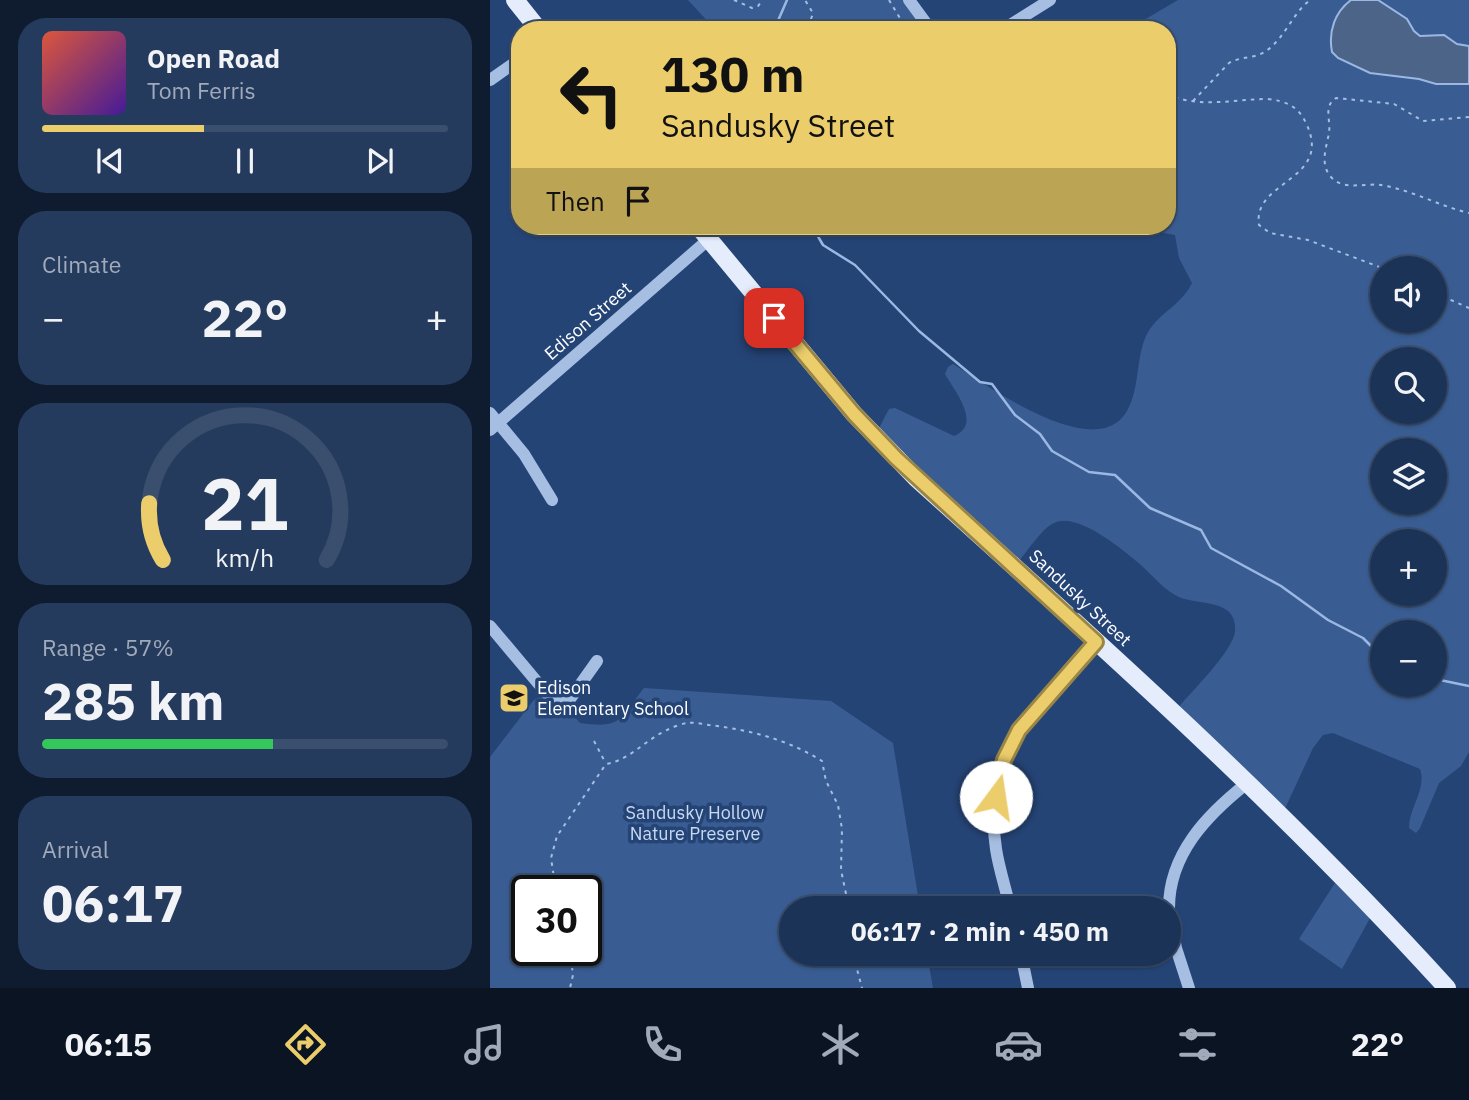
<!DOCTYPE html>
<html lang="en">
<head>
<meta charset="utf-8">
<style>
  :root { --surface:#1c3358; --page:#253b5e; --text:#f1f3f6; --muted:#a0aaba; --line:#3a4e6e; --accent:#ebcd6b }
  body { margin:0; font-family:"IBM Plex Sans",sans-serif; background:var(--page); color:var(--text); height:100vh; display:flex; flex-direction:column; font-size:26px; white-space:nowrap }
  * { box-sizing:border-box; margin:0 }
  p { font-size:23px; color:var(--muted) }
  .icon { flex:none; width:38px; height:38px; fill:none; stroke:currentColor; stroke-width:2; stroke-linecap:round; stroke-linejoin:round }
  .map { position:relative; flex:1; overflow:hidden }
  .side { display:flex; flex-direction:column; gap:18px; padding:18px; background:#0f1c30; width:490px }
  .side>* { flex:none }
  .banner { position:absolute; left:21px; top:21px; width:665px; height:214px; border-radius:28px; box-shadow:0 2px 5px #0004,0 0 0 2px var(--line); background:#ebcd6b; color:#111; overflow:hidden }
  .buttons { position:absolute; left:880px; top:256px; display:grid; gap:14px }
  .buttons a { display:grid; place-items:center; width:77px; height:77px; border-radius:50%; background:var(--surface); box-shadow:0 2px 5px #0004,0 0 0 2px var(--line); font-size:35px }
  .speed { position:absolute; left:21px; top:875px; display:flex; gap:14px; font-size:35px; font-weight:700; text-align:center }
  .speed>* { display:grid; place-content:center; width:91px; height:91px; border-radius:50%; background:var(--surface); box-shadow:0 2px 5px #0004,0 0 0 2px var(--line); line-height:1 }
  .speed .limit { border:4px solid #111; border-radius:10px; background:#fff; color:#111 }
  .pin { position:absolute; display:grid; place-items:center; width:60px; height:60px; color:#fff; margin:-30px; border-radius:14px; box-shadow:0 4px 10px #0006 }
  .me { position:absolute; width:77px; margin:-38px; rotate:14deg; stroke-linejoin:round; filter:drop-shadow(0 0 5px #0008) }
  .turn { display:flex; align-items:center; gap:24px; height:147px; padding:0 35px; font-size:32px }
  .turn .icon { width:91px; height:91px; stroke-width:2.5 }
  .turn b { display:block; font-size:49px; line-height:60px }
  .then { display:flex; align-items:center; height:66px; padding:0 35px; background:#0003; gap:14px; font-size:26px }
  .big { font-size:52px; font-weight:700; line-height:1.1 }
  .side .widget { flex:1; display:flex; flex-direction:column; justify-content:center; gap:10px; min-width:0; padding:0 24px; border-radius:28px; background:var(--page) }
  .side .dial { align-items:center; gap:0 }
  .dial svg { height:182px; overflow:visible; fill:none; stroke:var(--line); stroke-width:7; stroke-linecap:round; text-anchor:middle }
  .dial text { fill:var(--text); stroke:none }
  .song { display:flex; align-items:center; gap:21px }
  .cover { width:84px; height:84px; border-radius:10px; background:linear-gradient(135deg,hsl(10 70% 55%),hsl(260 70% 35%)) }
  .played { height:7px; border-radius:4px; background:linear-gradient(90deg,var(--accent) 40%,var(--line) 40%) }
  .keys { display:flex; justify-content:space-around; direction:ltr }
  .heat { display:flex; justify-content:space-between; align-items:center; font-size:38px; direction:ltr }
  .charge { height:10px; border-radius:5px; background:linear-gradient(90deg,#34c759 57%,var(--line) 0) }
  .trip { position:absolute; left:289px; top:896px; width:402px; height:70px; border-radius:35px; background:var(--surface); box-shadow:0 2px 5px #0004,0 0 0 2px var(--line); font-weight:700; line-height:70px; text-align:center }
  .dock { display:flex; height:112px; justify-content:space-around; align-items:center; background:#0b1423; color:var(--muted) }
  .dock .icon { width:49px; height:49px }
  .dock .on { color:var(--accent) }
  .dock b { font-size:32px; color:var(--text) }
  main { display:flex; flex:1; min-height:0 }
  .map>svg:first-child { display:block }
  .green { fill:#395d93; fill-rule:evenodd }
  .water { fill:#4d6489; stroke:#9ab8e3; stroke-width:2 }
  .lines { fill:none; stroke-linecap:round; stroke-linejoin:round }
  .stream { stroke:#9ab8e3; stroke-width:2.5 }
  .path { stroke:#a6bee2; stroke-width:2; stroke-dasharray:3.5 5; stroke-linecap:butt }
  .minor { stroke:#a6bee2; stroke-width:12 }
  .major { stroke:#e5ecfb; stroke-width:18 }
  .route-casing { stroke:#998546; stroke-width:18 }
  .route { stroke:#ebcd6b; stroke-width:12 }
  .labels { text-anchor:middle; stroke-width:7; stroke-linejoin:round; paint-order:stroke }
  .street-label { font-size:18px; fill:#fff; stroke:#254476 }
  .poi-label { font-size:18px; fill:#fff; stroke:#254476; text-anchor:start }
  .park-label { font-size:18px; fill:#c8d9f2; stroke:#254476 }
</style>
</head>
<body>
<main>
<section class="side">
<div class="widget">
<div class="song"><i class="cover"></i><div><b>Open Road</b><p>Tom Ferris</p></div></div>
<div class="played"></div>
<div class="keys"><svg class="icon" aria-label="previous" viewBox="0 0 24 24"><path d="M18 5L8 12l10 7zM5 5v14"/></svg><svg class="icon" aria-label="pause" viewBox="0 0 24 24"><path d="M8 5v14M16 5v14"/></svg><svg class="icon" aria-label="next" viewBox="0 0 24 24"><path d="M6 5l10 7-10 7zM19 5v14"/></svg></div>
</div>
<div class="widget"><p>Climate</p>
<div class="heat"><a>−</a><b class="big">22°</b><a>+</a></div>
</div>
<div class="widget dial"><svg viewBox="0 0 100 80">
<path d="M14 69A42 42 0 1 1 86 69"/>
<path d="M14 69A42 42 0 0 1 8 44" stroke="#ebcd6b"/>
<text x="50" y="56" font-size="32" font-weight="700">21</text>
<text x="50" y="72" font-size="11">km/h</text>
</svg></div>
<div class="widget"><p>Range · 57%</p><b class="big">285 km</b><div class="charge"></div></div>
<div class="widget"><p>Arrival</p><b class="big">06:17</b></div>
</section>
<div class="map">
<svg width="979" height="988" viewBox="0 0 979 988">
  <rect width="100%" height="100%" fill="#254476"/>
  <!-- green -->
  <path class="green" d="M198,0H415L439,30H186L190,26L224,28Z
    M688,0H979V752L971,766L949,783L930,828L926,833L919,828C919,807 937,789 930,769L843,733L833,735L823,748L793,813L687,709C700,693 743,651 745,632C748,598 710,606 689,597C675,591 663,576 652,566C635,551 587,511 564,523C552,528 537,552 528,562L387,432L399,409L405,408L464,436C493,425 464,390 455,374L458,367L463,364C497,385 611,469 639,407C650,384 646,356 657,334C669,312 691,306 702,283L689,258L685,235L634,226H677V30H637ZM892,268H945V320H892ZM892,359H945V411H892ZM892,450H945V502H892ZM892,541H945V593H892ZM892,632H945V684H892Z
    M154,688L341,701L403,743L430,908H301V954H437L443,988H0V757L43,701L53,694L59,702L77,708L90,723C133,729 129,719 154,688ZM37,891H96V950H37Z
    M845,883L880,918L852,969L809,939Z"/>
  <!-- water -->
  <path class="water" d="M861,0H888L917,19L924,31L930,36L954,35L967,44L979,46V84H946L929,79L880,73L848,58L842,52C838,31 845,12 861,0Z"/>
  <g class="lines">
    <!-- stream -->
    <path class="stream" d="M284,30L297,0
      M322,226L333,245L365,265L429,331L490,382L502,384L525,415L550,434L562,451L599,472L625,475L660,508L711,530L721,548L791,586L838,620L873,638L892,657
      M945,679L979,686"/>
    <!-- path -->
    <path class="path" d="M244,0L262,8L268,6L273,0
      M399,0L417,30
      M308,30L321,19L323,13L315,0
      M677,94C710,109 743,99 777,99C796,101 808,106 816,123C844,181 762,180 769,225L780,233L818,240L892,268
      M703,101L739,63C751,56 765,59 776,51C795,38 802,14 820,0
      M979,117L933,121L904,104L846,98C833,106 841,120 839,133C836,149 829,166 843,179C854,190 876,183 891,185C922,190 949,206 979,213
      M677,184V199
      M945,293L979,308
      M104,741L115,762
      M66,891L61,858L67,836L116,764C140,760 155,740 177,730C183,727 191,724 197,723C204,722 212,724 219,725C259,730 297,739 332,761L336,781L348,805L352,829L351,870L359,908
      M80,950L83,975L80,988
      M363,954L372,988"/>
    <!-- minor -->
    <path class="minor" d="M419,0L441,30
      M512,30L560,0
      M0,80L30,59
      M0,413L34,454L62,500
      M0,430L219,239
      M0,626L63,701L74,702L80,699L107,661
      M520,908C516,889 509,869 506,849C499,803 510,755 537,718L606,642
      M679,908C679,854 717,815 756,784
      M679,910L686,948L699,988
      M531,954L538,988"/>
    <!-- major -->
    <path class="major" d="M25,0L49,30
      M208,226L364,414L426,478C608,642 792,806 957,988"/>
  </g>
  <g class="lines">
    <!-- route casing -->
    <g class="route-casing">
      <path id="route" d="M284,318L364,414L406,458L606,642L529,730L514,760L506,797"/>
    </g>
    <!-- route -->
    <use href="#route" class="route"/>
  </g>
  <!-- icons -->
  <defs>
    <g id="school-square" transform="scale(1.575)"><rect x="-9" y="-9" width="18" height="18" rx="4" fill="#ebcd6b" stroke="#254476"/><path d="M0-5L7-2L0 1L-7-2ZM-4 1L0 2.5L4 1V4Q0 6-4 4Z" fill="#111"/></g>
  </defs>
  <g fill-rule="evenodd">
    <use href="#school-square" x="24" y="698"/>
  </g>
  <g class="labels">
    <!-- street labels -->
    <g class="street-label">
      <text transform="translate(98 321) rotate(-41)" y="6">Edison Street</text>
      <text transform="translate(590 598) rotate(43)" y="6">Sandusky Street</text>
    </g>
    <!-- poi labels -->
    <g class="poi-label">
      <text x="47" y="694">Edison<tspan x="47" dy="21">Elementary School</tspan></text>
    </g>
    <!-- park labels -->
    <g class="park-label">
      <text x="205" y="819">Sandusky Hollow<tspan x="205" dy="21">Nature Preserve</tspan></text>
    </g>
  </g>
</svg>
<div class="buttons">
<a><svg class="icon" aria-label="sound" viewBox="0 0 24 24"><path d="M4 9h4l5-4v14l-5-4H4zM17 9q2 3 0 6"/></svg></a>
<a><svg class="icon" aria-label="search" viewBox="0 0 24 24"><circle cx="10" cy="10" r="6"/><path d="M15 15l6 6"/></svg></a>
<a><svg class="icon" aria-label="layers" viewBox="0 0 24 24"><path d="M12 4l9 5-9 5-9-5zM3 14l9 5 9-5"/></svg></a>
<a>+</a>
<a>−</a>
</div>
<div class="speed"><div class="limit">30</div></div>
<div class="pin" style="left:284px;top:318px;background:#d93025"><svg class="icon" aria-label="arrive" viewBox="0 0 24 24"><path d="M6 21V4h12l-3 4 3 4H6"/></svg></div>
<svg class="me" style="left:506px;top:797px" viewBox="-20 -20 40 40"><circle r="19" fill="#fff"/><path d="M0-13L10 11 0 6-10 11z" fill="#ebcd6b"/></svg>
<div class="trip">06:17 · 2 min · 450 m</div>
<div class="banner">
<div class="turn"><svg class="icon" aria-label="left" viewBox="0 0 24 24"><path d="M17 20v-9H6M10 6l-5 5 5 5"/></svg><div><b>130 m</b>Sandusky Street</div></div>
<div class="then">Then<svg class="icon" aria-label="arrive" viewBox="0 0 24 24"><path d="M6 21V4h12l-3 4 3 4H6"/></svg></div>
</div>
</div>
</main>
<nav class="dock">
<b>06:15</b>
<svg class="icon on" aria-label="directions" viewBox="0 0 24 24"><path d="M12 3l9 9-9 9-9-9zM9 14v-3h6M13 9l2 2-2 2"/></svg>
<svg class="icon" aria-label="music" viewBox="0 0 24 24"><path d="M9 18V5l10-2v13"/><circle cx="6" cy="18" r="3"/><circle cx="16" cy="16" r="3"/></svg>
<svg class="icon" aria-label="phone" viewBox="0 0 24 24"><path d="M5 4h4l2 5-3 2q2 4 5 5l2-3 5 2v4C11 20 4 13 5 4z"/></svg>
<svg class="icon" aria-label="climate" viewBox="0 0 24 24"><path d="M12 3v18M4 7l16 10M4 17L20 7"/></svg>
<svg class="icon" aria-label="car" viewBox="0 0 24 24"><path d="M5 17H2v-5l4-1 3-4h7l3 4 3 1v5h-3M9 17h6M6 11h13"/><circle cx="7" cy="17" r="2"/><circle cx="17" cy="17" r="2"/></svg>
<svg class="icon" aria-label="filters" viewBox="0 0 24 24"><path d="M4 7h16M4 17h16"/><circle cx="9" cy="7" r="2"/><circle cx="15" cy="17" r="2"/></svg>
<b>22°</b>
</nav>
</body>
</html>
